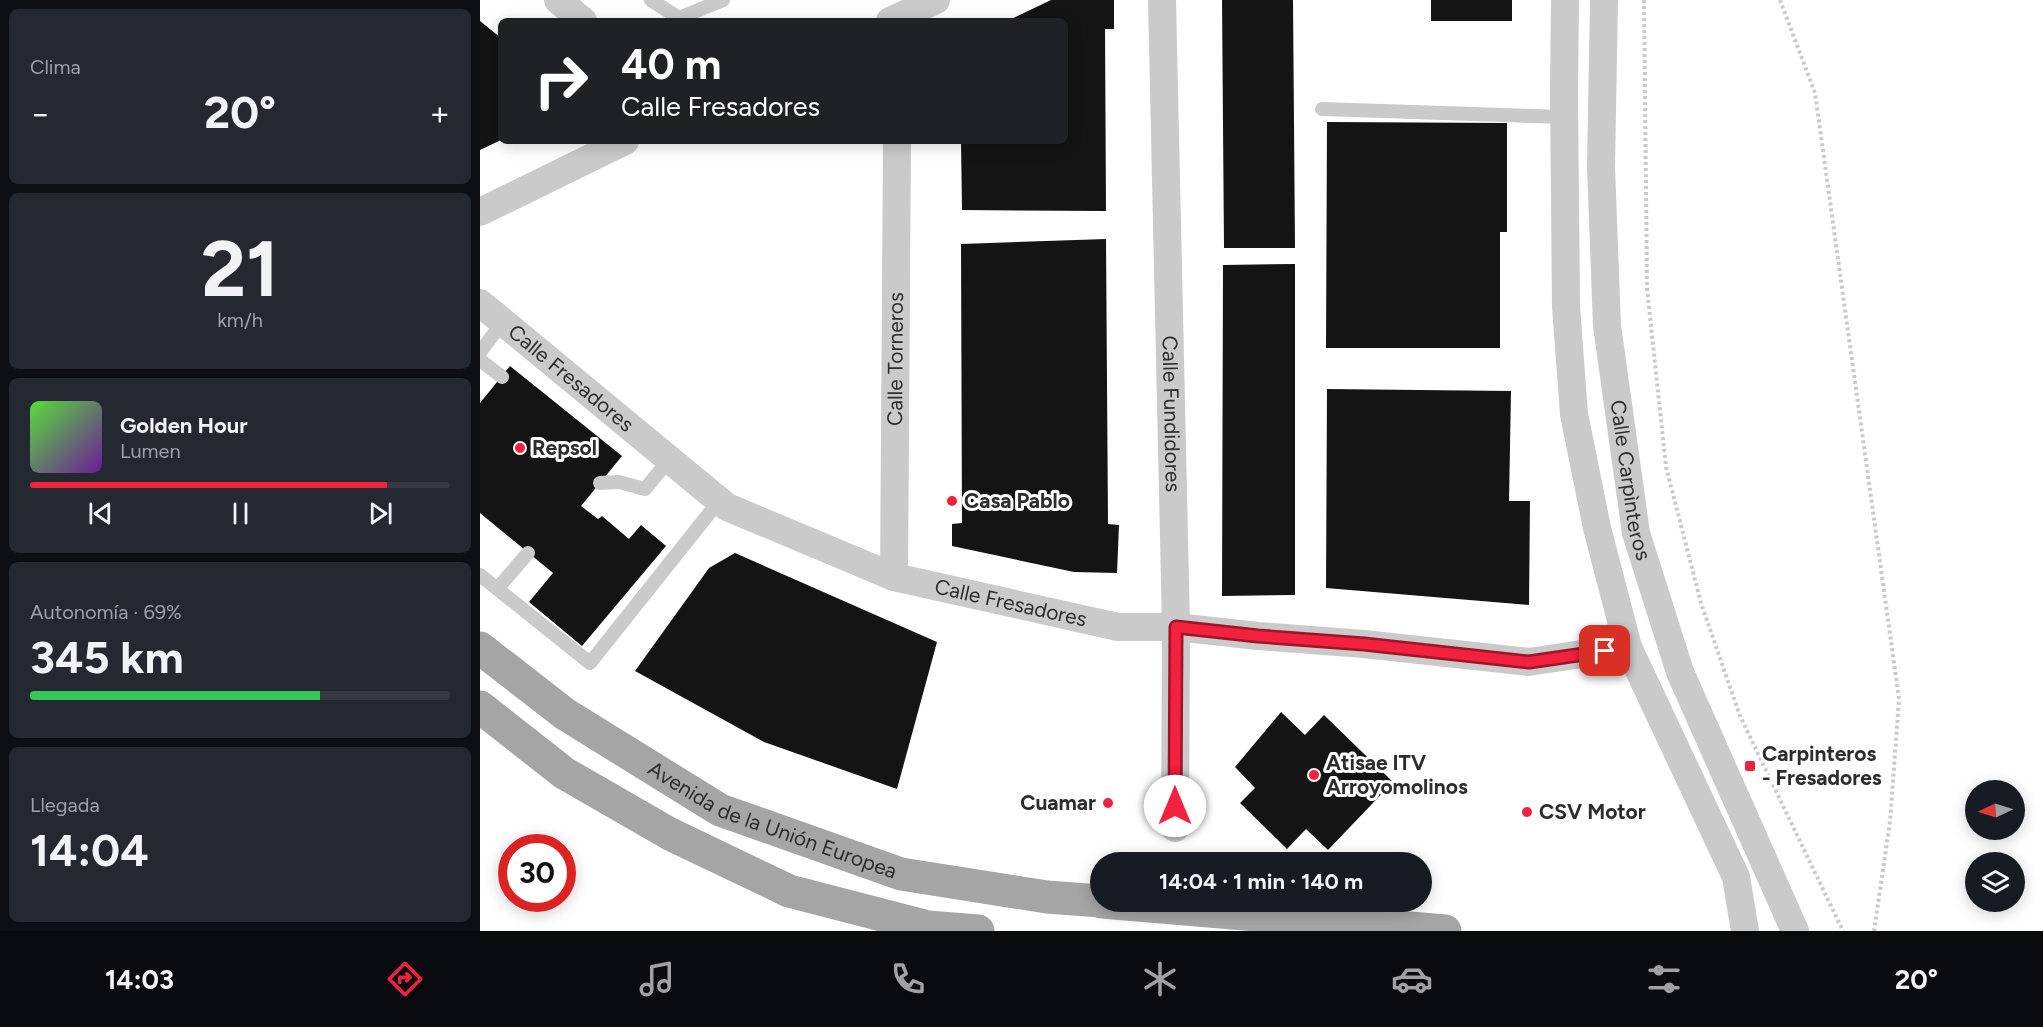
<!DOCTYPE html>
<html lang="es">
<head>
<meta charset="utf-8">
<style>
  :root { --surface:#171b24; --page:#242831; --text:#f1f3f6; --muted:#9ea1a6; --line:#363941; --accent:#f2213e }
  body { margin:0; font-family:Figtree,sans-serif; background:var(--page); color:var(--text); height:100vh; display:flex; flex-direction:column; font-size:22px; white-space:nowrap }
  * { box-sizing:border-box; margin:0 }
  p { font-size:20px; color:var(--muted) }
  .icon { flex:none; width:33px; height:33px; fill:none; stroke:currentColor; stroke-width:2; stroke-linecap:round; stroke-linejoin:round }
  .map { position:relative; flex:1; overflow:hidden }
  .drawer { display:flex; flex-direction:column; gap:9px; padding:9px; background:#0d0f14; width:480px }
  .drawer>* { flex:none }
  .banner { position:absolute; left:18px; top:18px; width:570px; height:126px; border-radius:9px; box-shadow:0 3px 15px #0003; background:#202124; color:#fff; overflow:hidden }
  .needle { width:39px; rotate:266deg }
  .buttons { position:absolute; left:1485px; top:780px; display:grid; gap:12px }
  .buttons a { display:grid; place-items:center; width:60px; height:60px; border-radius:50%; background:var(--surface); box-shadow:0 3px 15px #0003; font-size:30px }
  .speed { position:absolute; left:18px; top:834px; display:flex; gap:12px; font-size:30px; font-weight:700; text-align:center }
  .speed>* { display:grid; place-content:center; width:78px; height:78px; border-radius:50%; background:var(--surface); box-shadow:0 3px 15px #0003; line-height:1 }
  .speed .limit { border:9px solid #d22; background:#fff; color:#111 }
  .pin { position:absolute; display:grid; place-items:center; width:51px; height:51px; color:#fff; margin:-26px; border-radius:12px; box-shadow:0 3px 9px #0006 }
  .me { position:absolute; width:66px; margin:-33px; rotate:0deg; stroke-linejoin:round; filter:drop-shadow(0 0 4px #0008) }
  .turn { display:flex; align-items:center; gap:21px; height:126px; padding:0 24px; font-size:27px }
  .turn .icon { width:78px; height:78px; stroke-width:2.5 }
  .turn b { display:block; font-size:42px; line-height:51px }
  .big { font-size:45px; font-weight:700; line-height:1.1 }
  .drawer .widget { flex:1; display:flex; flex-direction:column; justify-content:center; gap:9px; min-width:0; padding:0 21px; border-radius:9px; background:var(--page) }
  .drawer .dial { align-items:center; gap:0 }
  .dial b { font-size:78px; line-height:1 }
  .song { display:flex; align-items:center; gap:18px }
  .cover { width:72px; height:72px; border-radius:9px; background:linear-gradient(135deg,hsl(110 70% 55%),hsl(280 70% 35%)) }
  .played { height:6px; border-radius:3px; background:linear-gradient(90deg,var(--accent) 85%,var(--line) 85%) }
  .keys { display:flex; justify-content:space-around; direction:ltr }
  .heat { display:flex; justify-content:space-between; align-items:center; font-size:33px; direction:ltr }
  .charge { height:9px; border-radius:4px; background:linear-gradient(90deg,#34c759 69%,var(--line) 0) }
  .trip { position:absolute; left:610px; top:852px; width:342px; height:60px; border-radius:30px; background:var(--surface); box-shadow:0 3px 15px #0003; font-weight:700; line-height:60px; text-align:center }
  .tab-bar { display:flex; height:96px; justify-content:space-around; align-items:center; background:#090b0e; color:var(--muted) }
  .tab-bar .icon { width:42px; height:42px }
  .tab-bar .current { color:var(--accent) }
  .tab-bar b { font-size:27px; color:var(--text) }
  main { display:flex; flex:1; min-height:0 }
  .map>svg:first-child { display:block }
  .building { fill:#141414 }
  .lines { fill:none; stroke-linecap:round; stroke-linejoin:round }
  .path { stroke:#cacaca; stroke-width:4; stroke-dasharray:3 3; stroke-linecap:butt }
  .lane { stroke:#cacaca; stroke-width:14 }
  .street { stroke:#cacaca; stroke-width:28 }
  .primary { stroke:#a5a5a5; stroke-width:33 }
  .route-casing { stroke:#9d1528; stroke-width:15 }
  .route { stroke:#f2213e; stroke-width:10 }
  .poi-dot { fill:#f2213e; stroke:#fff; stroke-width:2 }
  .labels { text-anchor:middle; stroke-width:6; stroke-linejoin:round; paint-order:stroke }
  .street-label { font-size:21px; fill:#2d2d2d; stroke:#fff }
  .poi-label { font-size:21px; font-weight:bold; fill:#2d2d2d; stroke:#fff; text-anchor:start }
</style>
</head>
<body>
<main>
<section class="drawer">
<div class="widget"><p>Clima</p>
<div class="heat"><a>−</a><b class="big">20°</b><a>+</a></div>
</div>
<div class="widget dial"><b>21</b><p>km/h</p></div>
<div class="widget">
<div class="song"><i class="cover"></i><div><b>Golden Hour</b><p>Lumen</p></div></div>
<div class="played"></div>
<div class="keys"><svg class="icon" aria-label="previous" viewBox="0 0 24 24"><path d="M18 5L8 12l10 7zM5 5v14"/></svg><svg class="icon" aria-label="pause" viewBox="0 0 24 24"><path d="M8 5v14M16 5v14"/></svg><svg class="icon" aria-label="next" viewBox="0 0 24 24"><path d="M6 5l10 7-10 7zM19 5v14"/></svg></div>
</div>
<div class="widget"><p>Autonomía · 69%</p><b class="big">345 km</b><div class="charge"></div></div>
<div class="widget"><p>Llegada</p><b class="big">14:04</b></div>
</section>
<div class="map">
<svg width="1563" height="931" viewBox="0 0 1563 931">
  <rect width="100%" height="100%" fill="#fff"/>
  <!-- building -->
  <path class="building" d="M571,0H634V29H625L626,211L482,210L481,141H585V21H527Z
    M742,0H813L815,248H744Z
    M951,0H1032V21H951Z
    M0,21L21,38V140L0,150Z
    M847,122L1027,123V232H1020V348H846Z
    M626,239L628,524L639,525L637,573L594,572L472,546V524L482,523L481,244Z
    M815,264V595L742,596L743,265Z
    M30,366L142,456L101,506L118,519L122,516L149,539L161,525L186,546L102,646L49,602L73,573L0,513V403Z
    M847,389L1031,391L1029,501H1050L1049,605L846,588Z
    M255,553L457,642L417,789L284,742L155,671L229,568Z
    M801,712L825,735L844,715L913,782L848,850L826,829L807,849L760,803L775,788L755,767Z"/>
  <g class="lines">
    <!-- path -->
    <path class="path" d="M1164,0L1167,288L1186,467L1221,603L1260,716L1363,931
      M1300,0L1335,93L1419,699L1410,822L1394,931"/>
    <!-- lane -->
    <path class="lane" d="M171,0L199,18L243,0
      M842,109L1084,117
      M0,352L23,322
      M0,360L22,377
      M120,483L139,482L165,489L189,460
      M0,575L110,663L239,501
      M17,589L48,553"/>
    <!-- street -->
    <g class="street">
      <path d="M78,0L103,21"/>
      <path id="s1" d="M682,0L696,627L695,828"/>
      <path d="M1085,0L1084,93L1086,307L1094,414L1117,528L1148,647L1256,877L1265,931"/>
      <path id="s2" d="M1124,0L1121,167L1127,326L1156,533L1200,672L1315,931"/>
      <path d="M410,21L456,0"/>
      <path d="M0,212L145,141"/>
      <path id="s3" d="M0,303L247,507L414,577L638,627H696L778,636L884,644L1049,662L1148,647"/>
      <path id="s4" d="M414,577L417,141"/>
    </g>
    <!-- primary -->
    <g class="primary">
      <path id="s5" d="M0,648L85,714L240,810L421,874L567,897L621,901"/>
      <path d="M0,707L84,773L190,834L309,891L448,927L498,931"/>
      <path d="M622,902L965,931"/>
    </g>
  </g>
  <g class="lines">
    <!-- route casing -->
    <g class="route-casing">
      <path id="route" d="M695,806L696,627L778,636L884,644L1049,662L1125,651"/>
    </g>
    <!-- route -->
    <use href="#route" class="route"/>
  </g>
  <!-- markers -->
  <g class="poi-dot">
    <circle cx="40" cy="448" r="6"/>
    <circle cx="472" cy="501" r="6"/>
    <rect x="1264" y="760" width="12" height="12" rx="3"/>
    <circle cx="834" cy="775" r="6"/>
    <circle cx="628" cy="803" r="6"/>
    <circle cx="1047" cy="812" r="6"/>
  </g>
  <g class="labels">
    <!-- street labels -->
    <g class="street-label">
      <text dy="7" stroke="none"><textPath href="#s4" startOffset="218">Calle Torneros</textPath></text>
      <text dy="7" stroke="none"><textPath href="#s3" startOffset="118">Calle Fresadores</textPath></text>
      <text dy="7" stroke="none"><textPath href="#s1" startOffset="414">Calle Fundidores</textPath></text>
      <text dy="7" stroke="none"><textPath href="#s2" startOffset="482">Calle Carpìnteros</textPath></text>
      <text dy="7" stroke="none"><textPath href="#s3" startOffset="621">Calle Fresadores</textPath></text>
      <text dy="7" stroke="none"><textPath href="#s5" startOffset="342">Avenida de la Unión Europea</textPath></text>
    </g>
    <!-- poi labels -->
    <g class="poi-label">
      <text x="52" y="455">Repsol</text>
      <text x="484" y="508">Casa Pablo</text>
      <text x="1282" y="761">Carpinteros<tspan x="1282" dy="24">- Fresadores</tspan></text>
      <text x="846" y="770">Atisae ITV<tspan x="846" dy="24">Arroyomolinos</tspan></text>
      <text x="616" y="810" text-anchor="end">Cuamar</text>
      <text x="1059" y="819">CSV Motor</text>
    </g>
  </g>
</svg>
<div class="buttons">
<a><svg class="needle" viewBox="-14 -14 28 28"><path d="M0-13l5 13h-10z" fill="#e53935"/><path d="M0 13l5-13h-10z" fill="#9ea1a6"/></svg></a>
<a><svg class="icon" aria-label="layers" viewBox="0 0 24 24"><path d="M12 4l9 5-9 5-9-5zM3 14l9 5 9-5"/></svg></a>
</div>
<div class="speed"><div class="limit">30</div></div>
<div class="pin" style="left:1125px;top:651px;background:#d93025"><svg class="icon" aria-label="arrive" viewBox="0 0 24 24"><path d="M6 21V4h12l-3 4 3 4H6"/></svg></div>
<svg class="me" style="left:695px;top:806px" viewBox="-20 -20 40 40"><circle r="19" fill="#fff"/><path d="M0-13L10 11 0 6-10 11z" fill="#f2213e"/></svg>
<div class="trip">14:04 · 1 min · 140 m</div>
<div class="banner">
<div class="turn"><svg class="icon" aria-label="right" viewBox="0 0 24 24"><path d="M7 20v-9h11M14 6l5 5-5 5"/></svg><div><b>40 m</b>Calle Fresadores</div></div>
</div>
</div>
</main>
<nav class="tab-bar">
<b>14:03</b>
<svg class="icon current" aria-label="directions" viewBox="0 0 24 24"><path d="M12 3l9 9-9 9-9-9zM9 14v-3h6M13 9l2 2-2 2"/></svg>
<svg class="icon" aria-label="music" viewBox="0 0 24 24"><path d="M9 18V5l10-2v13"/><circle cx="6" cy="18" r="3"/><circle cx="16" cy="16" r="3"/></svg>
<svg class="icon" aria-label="phone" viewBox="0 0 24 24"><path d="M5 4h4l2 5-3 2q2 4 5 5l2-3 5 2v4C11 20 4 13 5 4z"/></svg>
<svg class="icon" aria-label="climate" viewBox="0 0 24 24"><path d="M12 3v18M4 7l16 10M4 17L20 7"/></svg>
<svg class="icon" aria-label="car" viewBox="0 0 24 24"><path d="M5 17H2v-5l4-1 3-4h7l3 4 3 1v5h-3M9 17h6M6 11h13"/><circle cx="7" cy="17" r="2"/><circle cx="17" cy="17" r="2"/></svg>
<svg class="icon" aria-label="filters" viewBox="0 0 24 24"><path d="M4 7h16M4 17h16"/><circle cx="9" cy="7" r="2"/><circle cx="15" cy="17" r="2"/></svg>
<b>20°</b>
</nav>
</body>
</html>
